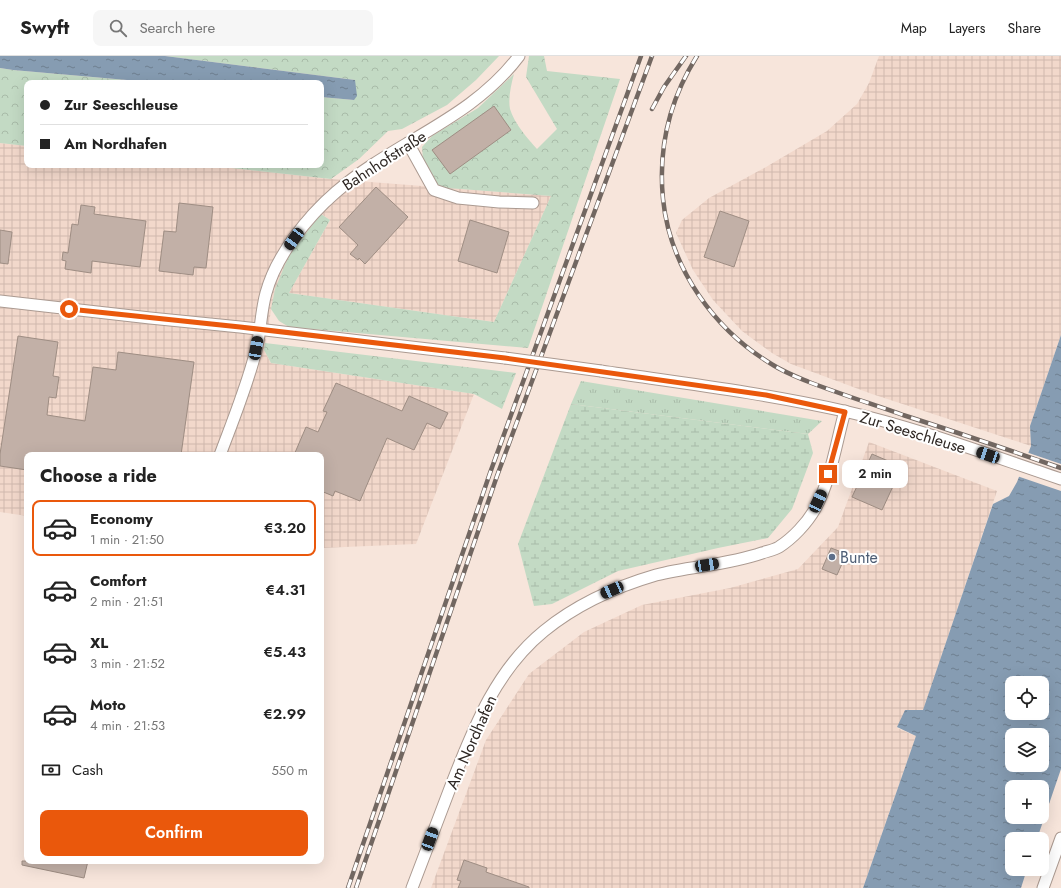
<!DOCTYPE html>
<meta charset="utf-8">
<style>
:root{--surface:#fff;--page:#f6f6f6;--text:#222;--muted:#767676;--line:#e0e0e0;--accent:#ea580c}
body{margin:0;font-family:Jost,sans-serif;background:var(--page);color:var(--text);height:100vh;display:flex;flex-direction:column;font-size:15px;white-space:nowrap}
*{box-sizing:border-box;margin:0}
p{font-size:13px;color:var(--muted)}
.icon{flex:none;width:22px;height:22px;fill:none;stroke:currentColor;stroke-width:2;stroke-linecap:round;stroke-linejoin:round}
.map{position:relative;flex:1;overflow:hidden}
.details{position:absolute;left:24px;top:396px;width:300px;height:412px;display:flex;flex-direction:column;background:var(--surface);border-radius:8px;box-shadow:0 4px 16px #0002}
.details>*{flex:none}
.hud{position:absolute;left:24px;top:24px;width:300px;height:88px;border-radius:8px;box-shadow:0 4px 16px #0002;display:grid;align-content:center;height:88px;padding:0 16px;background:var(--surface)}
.tools{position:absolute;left:1005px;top:620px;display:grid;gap:8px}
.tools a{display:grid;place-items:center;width:44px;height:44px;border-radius:8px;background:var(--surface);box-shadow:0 4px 16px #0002;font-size:20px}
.end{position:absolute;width:18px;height:18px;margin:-9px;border:5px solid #ea580c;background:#fff;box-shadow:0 0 0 2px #fff}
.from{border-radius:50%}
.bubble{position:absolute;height:28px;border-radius:8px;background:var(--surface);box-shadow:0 4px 16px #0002;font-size:13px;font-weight:600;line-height:28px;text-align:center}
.car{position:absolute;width:12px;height:24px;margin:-12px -6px;border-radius:5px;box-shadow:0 0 3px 1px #0007;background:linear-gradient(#222 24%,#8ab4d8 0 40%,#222 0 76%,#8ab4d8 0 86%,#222 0)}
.hud b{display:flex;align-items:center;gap:14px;height:38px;font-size:15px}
.hud b+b{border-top:1px solid var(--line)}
.hud i{width:10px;height:10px;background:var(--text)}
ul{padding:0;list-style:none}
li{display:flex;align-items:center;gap:12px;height:56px;margin:0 8px 6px;padding:0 8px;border:2px solid transparent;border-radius:8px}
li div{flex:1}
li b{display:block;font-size:15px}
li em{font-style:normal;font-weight:600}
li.selected{border-color:var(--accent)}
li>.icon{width:36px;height:36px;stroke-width:1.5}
h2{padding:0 16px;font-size:18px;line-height:48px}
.pay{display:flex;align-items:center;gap:10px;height:44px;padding:0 16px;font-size:15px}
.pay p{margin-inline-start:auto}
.action{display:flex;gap:8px;margin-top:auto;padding:8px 16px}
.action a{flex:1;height:46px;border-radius:8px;background:var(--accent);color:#fff;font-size:16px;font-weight:600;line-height:46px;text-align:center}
header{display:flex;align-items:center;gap:24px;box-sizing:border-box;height:56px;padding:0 20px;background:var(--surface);border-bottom:1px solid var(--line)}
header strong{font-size:19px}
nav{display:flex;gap:22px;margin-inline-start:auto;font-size:14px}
.search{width:280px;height:36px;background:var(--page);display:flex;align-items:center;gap:10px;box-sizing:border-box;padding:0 14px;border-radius:8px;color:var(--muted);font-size:15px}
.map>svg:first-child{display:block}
.industrial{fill:url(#industrial-grid)}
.grass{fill:url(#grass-tufts)}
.forest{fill:url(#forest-crowns)}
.wetland{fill:url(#wetland-marsh)}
.water{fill:url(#water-ripples);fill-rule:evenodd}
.pier{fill:#f7e5db}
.building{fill:#c2b0a7;stroke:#9e8d83}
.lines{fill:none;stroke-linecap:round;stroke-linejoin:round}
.minor-casing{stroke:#ab9a91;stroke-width:13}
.minor{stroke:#fff;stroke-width:11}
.rail-casing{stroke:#726761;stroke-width:4.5}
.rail{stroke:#fff;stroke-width:3;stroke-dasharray:9;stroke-linecap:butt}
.minor-bridge-casing{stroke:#ab9a91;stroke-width:13;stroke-linecap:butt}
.minor-bridge{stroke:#fff;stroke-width:11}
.route{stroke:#ea580c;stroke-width:5}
.service-dot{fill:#5c6f8a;stroke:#fff;stroke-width:1.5}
.labels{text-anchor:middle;stroke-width:4;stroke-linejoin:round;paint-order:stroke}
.street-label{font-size:16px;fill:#2e2723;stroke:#fff}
.service-label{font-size:16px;fill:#4e5e75;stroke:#fff;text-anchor:start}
</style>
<header>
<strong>Swyft</strong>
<div class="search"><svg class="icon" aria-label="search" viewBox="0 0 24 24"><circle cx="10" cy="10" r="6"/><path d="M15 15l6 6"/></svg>Search here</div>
<nav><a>Map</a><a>Layers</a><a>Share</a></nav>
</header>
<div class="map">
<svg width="1061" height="832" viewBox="0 0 1061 832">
<defs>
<pattern id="industrial-grid" width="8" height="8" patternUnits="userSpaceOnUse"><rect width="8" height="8" fill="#f2d8cb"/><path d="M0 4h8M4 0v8" fill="none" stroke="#d0b9ae"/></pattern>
<pattern id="grass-tufts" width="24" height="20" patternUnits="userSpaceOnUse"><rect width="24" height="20" fill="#c3dac4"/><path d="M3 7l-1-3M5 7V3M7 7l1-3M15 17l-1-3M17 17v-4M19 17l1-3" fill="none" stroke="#a8bba8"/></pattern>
<pattern id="forest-crowns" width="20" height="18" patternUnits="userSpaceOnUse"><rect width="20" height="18" fill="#c3dac4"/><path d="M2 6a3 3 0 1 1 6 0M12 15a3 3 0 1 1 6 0" fill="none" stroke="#a8bba8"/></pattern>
<pattern id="wetland-marsh" width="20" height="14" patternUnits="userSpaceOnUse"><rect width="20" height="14" fill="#c3dac4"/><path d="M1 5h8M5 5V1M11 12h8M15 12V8" fill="none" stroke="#a8bba8"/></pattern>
<pattern id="water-ripples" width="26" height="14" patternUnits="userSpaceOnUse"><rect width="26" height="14" fill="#869cb2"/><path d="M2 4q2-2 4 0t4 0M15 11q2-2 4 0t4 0" fill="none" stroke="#6e7f90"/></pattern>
</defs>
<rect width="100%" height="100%" fill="#f7e5db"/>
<g class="industrial">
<path d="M879,0H1061V279L1030,370L1031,390L872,338L791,308L772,297L742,275L713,244L693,214L676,177L682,164L709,142L766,111L827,75L857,48L869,27Z"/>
<path d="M0,87L27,90V109H205L331,123L551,140L494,266L289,237L330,164L321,158L275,233L264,294L271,307L474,338L416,488L321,492V399H27V460L0,456Z"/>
<path d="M869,386L997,435L923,655L897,672L916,680L863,832H431L486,684L529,618L584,576L642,549L730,532L798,513L838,471Z"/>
</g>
<path class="grass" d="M581,325L822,365L808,378L571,348Z"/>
<g class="forest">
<path d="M165,0H499L476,24L447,49L402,73L388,75L359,103L331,123L205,109H321V41L354,44L355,24Z"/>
<path d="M529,0H544L547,15L620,23L528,292L289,271L279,265L271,253L275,233L289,199L321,158L330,164L289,237L494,266L551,140L434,131L423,104L422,91L432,80L478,52L514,18C511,29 508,42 510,53C514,67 528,83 537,93L557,73L526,21Z"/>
<path d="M0,12L13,14L161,27H27V90L0,87Z"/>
<path d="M265,287L516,317L502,353L474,338L271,307L264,294Z"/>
</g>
<path class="wetland" d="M571,348L808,378L813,397L792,453L768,482L718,492L618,515L552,548L534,550L518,488Z"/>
<g class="water">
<path d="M0,0H165L355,24L357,40L354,44L321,41V27H161L13,14L0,12Z"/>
<path d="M1061,279V713L1037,783H1012V813H1027L1021,832H863L916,680L897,671L905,654H923L993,448L1009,440L1017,426L1031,390L1030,370ZM1012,627H1042V657H1012ZM1012,679H1042V709H1012ZM1012,731H1042V761H1012Z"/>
</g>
<path class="pier" d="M1026,396L1061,408V435L1017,420Z"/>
<g class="building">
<path d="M494,50L511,74L450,118L432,94Z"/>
<path d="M376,131L408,161L365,208L359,202L358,204L350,198L358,189L339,171Z"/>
<path d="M179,147L213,151L206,212L194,211L193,219L159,215L164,175L176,176Z"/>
<path d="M81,149L95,151L94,158L146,165L140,211L92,205L91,217L65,213L66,205L62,204L63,196L68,197L72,168L78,169Z"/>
<path d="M720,155L749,165L734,211L704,201Z"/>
<path d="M470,164L509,176L497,217L458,205Z"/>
<path d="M0,174L12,176L8,208L0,207Z"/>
<path d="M18,280L58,286L53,320L59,321L56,342L49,341L47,359L85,365L93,311L116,314L118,296L194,306L181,399H27V414L0,410V398Z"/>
<path d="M336,327L402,355L409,340L448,357L440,373L427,367L414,394L387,382L360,445L335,435L333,440L321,435V399H294L306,371L318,376L327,356L323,355Z"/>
<path d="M872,398L902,411L882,454L852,441Z"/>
<path d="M831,492L839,495L838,498L845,501L837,519L822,513Z"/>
<path d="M464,804L487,812L486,816L529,831V832H458L461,825L457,824Z"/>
<path d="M22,805H88L84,822L22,809Z"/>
</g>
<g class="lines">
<g class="minor-casing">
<g id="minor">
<path d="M408,87L434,134L458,142L499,146L533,147"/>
<path d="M0,245L150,262L240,271L505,302"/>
<path d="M601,315C682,327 764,337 844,355C918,372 989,399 1061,423"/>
<path d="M220,399C232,367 245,335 254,302C261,281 260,258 266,237C276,200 307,161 336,136C395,85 471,64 519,0"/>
<path d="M412,832C425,797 439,762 452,727C474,671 496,614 544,575C577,548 615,531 656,519C691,510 728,509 762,497C768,495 774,494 779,491C793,482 807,467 815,453C831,424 836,387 845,355"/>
<path d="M1043,832L1061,782"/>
</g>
</g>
<use href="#minor" class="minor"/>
<g class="rail-casing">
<g id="rail">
<path d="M697,0C670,43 658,92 663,143C670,212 714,274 773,309C784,316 797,321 809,326C840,338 872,348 903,359C956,376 1009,394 1061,412"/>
<path d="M652,53L664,31L686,0"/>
<path d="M348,832L490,417L641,0"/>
<path d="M356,832L497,420L652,0"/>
</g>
</g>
<use href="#rail" class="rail"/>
<g class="minor-bridge-casing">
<path id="minor-bridge" d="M505,302L601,315"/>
</g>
<use href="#minor-bridge" class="minor-bridge"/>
</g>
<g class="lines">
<path class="route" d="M69,253L240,271L505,302L766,339L845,356L828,418"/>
</g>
<circle class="service-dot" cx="832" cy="501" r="4"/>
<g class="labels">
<g class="street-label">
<text transform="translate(384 104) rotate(-33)" y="6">Bahnhofstraße</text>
<text transform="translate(913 376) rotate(17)" y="6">Zur Seeschleuse</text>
<text transform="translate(471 686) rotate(-66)" y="6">Am Nordhafen</text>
</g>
<g class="service-label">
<text x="840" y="507">Bunte</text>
</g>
</g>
</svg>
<div class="tools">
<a><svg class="icon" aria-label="locate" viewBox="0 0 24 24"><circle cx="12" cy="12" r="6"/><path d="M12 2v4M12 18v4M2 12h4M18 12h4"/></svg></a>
<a><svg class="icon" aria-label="layers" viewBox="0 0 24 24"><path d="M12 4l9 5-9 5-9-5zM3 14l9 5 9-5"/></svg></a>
<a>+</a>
<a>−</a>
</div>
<i class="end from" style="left:69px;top:253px"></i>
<i class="end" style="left:828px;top:418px"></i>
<div class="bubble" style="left:842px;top:404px;width:66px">2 min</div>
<i class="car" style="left:294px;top:183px;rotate:216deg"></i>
<i class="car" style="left:256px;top:292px;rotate:10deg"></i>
<i class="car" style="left:988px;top:399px;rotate:289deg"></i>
<i class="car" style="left:818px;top:445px;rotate:25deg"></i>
<i class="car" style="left:707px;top:509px;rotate:81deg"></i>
<i class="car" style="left:612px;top:534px;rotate:246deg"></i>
<i class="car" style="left:430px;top:783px;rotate:20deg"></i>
<div class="hud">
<b><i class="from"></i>Zur Seeschleuse</b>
<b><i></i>Am Nordhafen</b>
</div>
<section class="details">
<h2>Choose a ride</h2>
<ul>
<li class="selected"><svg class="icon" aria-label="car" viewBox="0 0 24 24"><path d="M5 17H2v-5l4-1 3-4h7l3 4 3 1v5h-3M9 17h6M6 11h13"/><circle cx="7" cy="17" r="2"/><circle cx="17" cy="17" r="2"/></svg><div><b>Economy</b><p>1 min · 21:50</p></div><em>€3.20</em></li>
<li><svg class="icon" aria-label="car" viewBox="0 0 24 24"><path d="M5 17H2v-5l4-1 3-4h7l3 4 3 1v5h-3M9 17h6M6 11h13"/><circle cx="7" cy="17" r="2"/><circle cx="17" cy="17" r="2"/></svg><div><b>Comfort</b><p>2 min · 21:51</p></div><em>€4.31</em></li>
<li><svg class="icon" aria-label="car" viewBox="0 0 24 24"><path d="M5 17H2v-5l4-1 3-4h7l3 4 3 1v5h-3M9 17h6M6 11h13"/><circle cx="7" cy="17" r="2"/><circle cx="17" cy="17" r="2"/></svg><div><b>XL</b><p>3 min · 21:52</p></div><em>€5.43</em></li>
<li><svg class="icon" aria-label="car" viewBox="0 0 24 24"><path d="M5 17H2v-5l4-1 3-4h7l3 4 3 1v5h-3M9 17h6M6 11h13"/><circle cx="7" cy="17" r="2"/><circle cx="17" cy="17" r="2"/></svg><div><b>Moto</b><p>4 min · 21:53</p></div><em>€2.99</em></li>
</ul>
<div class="pay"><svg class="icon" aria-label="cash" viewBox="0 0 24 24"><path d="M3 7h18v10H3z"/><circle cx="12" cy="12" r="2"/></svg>Cash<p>550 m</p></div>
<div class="action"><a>Confirm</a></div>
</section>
</div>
